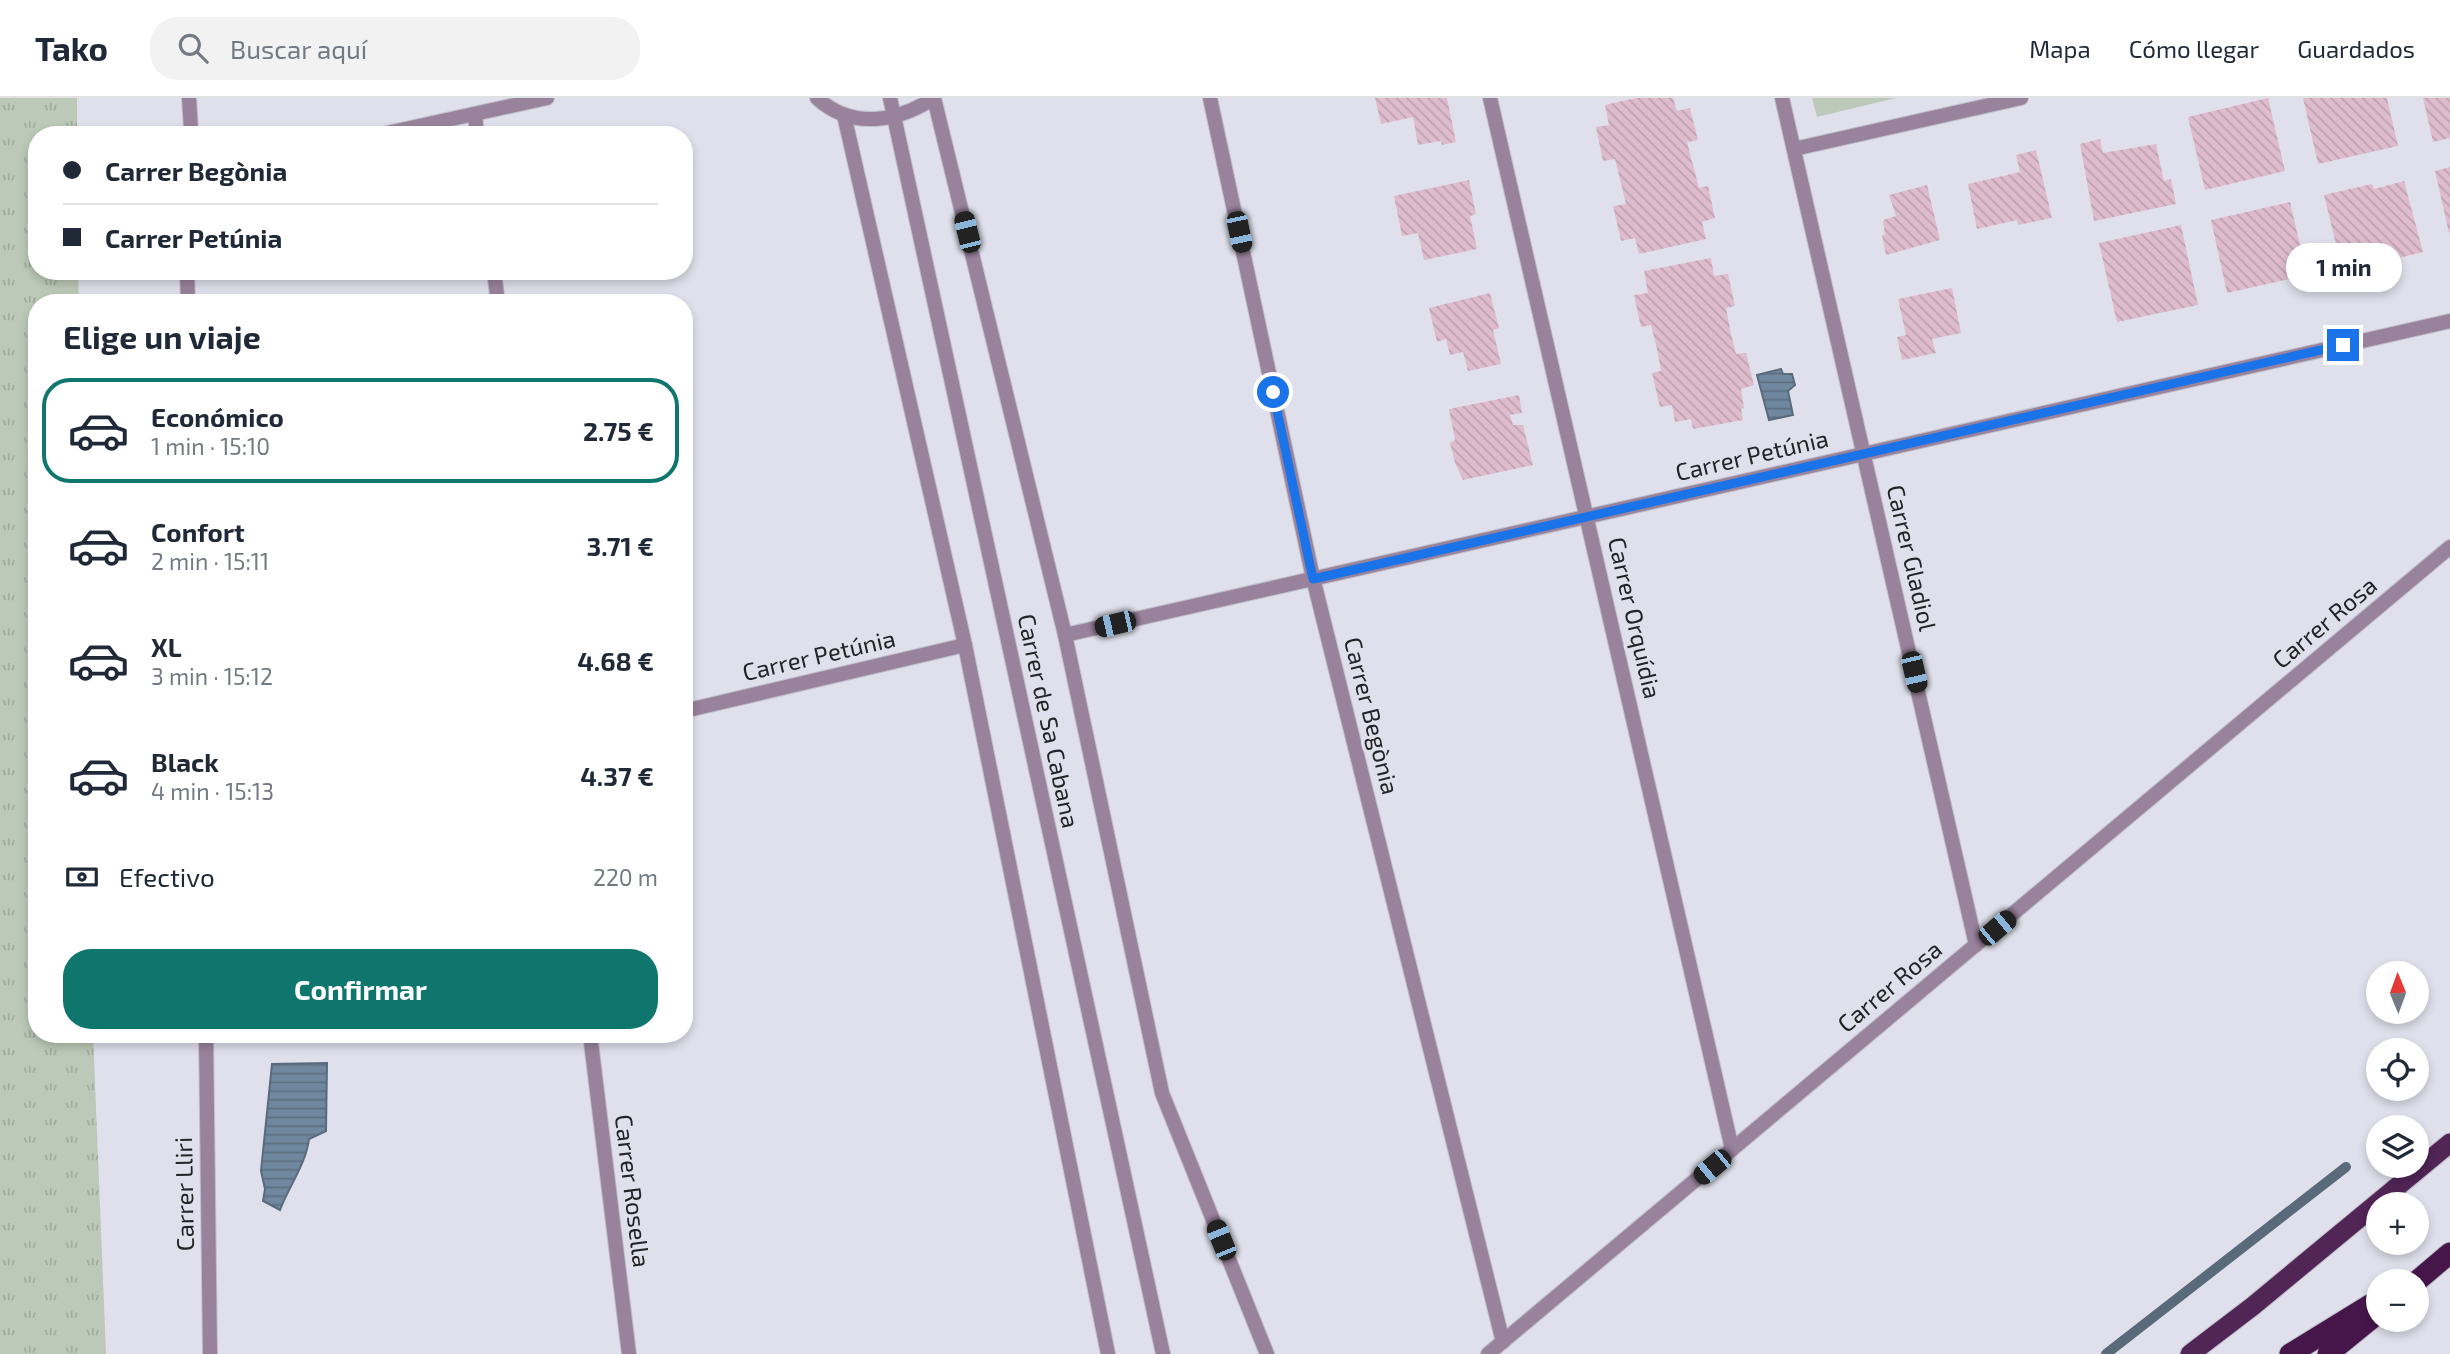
<!DOCTYPE html>
<html lang="es">
<meta charset="utf-8">
<style>
:root{--surface:#fff;--page:#f2f2f3;--text:#1f2937;--muted:#747a83;--line:#e0e1e3;--accent:#0f766e}
body{margin:0;font-family:"Exo 2",sans-serif;background:var(--page);color:var(--text);height:100vh;display:flex;flex-direction:column;font-size:26px;white-space:nowrap}
*{box-sizing:border-box;margin:0}
p{font-size:23px;color:var(--muted)}
.icon{flex:none;width:38px;height:38px;fill:none;stroke:currentColor;stroke-width:2;stroke-linecap:round;stroke-linejoin:round}
.map{position:relative;flex:1;overflow:hidden}
.sheet{position:absolute;left:28px;top:196px;width:665px;height:749px;display:flex;flex-direction:column;background:var(--surface);border-radius:28px;box-shadow:0 4px 10px #0003}
.sheet>*{flex:none}
.guide{position:absolute;left:28px;top:28px;width:665px;height:154px;border-radius:28px;box-shadow:0 4px 10px #0003;display:grid;align-content:center;height:154px;padding:0 35px;background:var(--surface)}
.needle{width:46px;rotate:359deg}
.fabs{position:absolute;left:2366px;top:863px;display:grid;gap:14px}
.fabs a{display:grid;place-items:center;width:63px;height:63px;border-radius:50%;background:var(--surface);box-shadow:0 4px 10px #0003;font-size:35px}
.end{position:absolute;width:32px;height:32px;margin:-16px;border:9px solid #1a73e8;background:#fff;box-shadow:0 0 0 4px #fff}
.from{border-radius:50%}
.bubble{position:absolute;height:49px;border-radius:24px;background:var(--surface);box-shadow:0 4px 10px #0003;font-size:23px;font-weight:700;line-height:49px;text-align:center}
.car{position:absolute;width:21px;height:42px;margin:-21px -10px;border-radius:9px;box-shadow:0 0 5px 2px #0007;background:linear-gradient(#222 24%,#8ab4d8 0 40%,#222 0 76%,#8ab4d8 0 86%,#222 0)}
.guide b{display:flex;align-items:center;gap:24px;height:66px;font-size:26px}
.guide b+b{border-top:2px solid var(--line)}
.guide i{width:18px;height:18px;background:var(--text)}
ul{padding:0;list-style:none}
li{display:flex;align-items:center;gap:21px;height:105px;margin:0 14px 10px;padding:0 21px;border:4px solid transparent;border-radius:28px}
li div{flex:1}
li b{display:block;font-size:26px}
li em{font-style:normal;font-weight:700}
li.selected{border-color:var(--accent)}
li>.icon{width:63px;height:63px;stroke-width:1.5}
h2{padding:0 35px;font-size:32px;line-height:84px}
.pay{display:flex;align-items:center;gap:18px;height:77px;padding:0 35px;font-size:26px}
.pay p{margin-inline-start:auto}
.primary-button{display:flex;gap:14px;margin-top:auto;padding:14px 35px}
.primary-button a{flex:1;height:80px;border-radius:28px;background:var(--accent);color:#fff;font-size:28px;font-weight:700;line-height:80px;text-align:center}
header{display:flex;align-items:center;gap:42px;box-sizing:border-box;height:98px;padding:0 35px;background:var(--surface);border-bottom:2px solid var(--line)}
header strong{font-size:33px}
nav{display:flex;gap:38px;margin-inline-start:auto;font-size:24px}
.search{width:490px;height:63px;background:var(--page);display:flex;align-items:center;gap:18px;box-sizing:border-box;padding:0 24px;border-radius:28px;color:var(--muted);font-size:26px}
.map>svg:first-child{display:block}
.grass{fill:#bcc9b8}
.park{fill:url(#park-tufts)}
.water{fill:url(#water-rules);stroke:#596a7b;stroke-width:2}
.lines{fill:none;stroke-linecap:round;stroke-linejoin:round}
.stream{stroke:#596a7b;stroke-width:10}
.building{fill:url(#building-back-hatch)}
.minor-casing{stroke:#bebec9;stroke-width:16}
.trunk-casing{stroke:#bebec9;stroke-width:21}
.motorway-casing{stroke:#bebec9;stroke-width:23}
.minor{stroke:#99829c;stroke-width:14}
.trunk{stroke:#512556;stroke-width:19}
.motorway{stroke:#46164b;stroke-width:21}
.route{stroke:#1a73e8;stroke-width:9}
.labels{text-anchor:middle;stroke-width:7;stroke-linejoin:round;paint-order:stroke}
.street-label{font-size:24px;fill:#232327;stroke:#e0e0ec}
</style>
<header>
<strong>Tako</strong>
<div class="search"><svg class="icon" aria-label="search" viewBox="0 0 24 24"><circle cx="10" cy="10" r="6"/><path d="M15 15l6 6"/></svg>Buscar aquí</div>
<nav><a>Mapa</a><a>Cómo llegar</a><a>Guardados</a></nav>
</header>
<div class="map">
<svg width="2450" height="1256" viewBox="0 0 2450 1256">
<defs>
<pattern id="park-tufts" width="24" height="20" patternUnits="userSpaceOnUse" patternTransform="scale(1.75)"><rect width="24" height="20" fill="#bcc9b8"/><path d="M3 7l-1-3M5 7V3M7 7l1-3M15 17l-1-3M17 17v-4M19 17l1-3" fill="none" stroke="#a1ac9e"/></pattern>
<pattern id="water-rules" width="6" height="5" patternUnits="userSpaceOnUse" patternTransform="scale(1.75)"><rect width="6" height="5" fill="#70889f"/><path d="M0 2.5h6" fill="none" stroke="#5c6f82"/></pattern>
<pattern id="building-back-hatch" width="6" height="6" patternUnits="userSpaceOnUse" patternTransform="scale(1.75)"><rect width="6" height="6" fill="#debccd"/><path d="M-1 5l2 2M0 0l6 6M5-1l2 2" fill="none" stroke="#bea1b0"/></pattern>
</defs>
<rect width="100%" height="100%" fill="#e0e0ec"/>
<path class="grass" d="M1812,0H1896L1817,19Z"/>
<path class="park" d="M0,0H77V37H37V173H78L79,205H37V936H93L106,1256H0Z"/>
<g class="water">
<path d="M1781,271L1783,276H1792L1795,287L1788,293L1793,317L1769,322L1757,277Z"/>
<path d="M327,965L326,1033L309,1041C306,1066 289,1088 280,1112L263,1103L265,1091L261,1073L272,966Z"/>
</g>
<g class="lines">
<path class="stream" d="M2106,1256L2346,1069"/>
</g>
<g class="building">
<path d="M1375,0H1447L1456,44L1442,47L1441,43L1418,47L1413,19L1381,26Z"/>
<path d="M1636,0H1673L1677,13L1690,10L1698,42L1687,44L1699,90L1708,88L1715,120L1702,124L1706,141L1639,156L1635,140L1621,143L1613,108L1626,106L1615,61L1603,63L1596,29L1609,27L1605,7Z"/>
<path d="M2268,0L2285,73L2205,92L2188,19Z"/>
<path d="M2303,0H2387L2398,48L2318,66Z"/>
<path d="M2423,0H2450V40L2433,44Z"/>
<path d="M2100,41L2103,55L2156,46L2164,83L2171,81L2176,106L2094,123L2080,46Z"/>
<path d="M2036,52L2052,120L2018,127L2017,122L1977,131L1968,86L2020,74L2016,57Z"/>
<path d="M2450,69V134L2449,135L2435,73Z"/>
<path d="M1469,82L1476,116L1470,118L1477,151L1424,162L1418,135L1402,138L1394,98Z"/>
<path d="M2404,83L2423,154L2362,169L2360,163L2341,167L2324,97L2372,86L2374,91Z"/>
<path d="M1927,87L1940,142L1886,157L1882,137H1885L1883,122L1896,118L1889,97Z"/>
<path d="M2290,104L2307,177L2227,195L2211,122Z"/>
<path d="M2181,127L2198,207L2117,224L2099,145Z"/>
<path d="M1711,160L1714,178L1728,176L1735,208L1726,210L1731,236L1736,256L1746,255L1754,287L1741,291L1744,310L1741,311L1743,322L1693,331L1691,321L1675,324L1672,307L1660,309L1652,275L1661,273L1657,251L1651,227L1641,229L1634,197L1648,195L1644,173Z"/>
<path d="M1952,190L1961,235L1932,241L1936,255L1902,262L1897,239L1906,237L1898,201Z"/>
<path d="M1490,195L1499,230L1493,232L1501,266L1468,273L1463,254L1450,257L1446,241L1437,244L1429,210Z"/>
<path d="M1519,297L1522,315L1510,317L1513,327H1523L1533,367L1463,382L1455,365L1450,345L1455,342L1449,311Z"/>
</g>
<g class="lines">
<g class="minor-casing">
<g id="minor">
<path d="M189,0L191,31L194,37"/>
<path d="M817,0C852,32 897,24 934,0"/>
<path d="M890,0L1163,1256"/>
<path d="M934,0L1065,537L1162,995L1267,1256"/>
<path d="M1210,0L1313,480L1503,1244"/>
<path d="M1490,0L1732,1051"/>
<path d="M1782,0L1976,847"/>
<path d="M475,16L477,37"/>
<path d="M844,17L965,547L1108,1256"/>
<path d="M378,37L547,0"/>
<path d="M1794,51L2021,0"/>
<path d="M187,173L188,205"/>
<path d="M494,173L498,205"/>
<path d="M1065,537L2450,223"/>
<path d="M684,613L965,547"/>
<path d="M206,936L210,1256"/>
<path d="M590,936L629,1256"/>
<path d="M1488,1256L2450,449"/>
</g>
</g>
<g class="trunk-casing">
<path id="trunk" d="M2190,1256L2253,1208L2450,1045"/>
</g>
<g class="motorway-casing">
<g id="motorway">
<path d="M2417,1183L2450,1155"/>
<path d="M2290,1256L2378,1202"/>
<path d="M2328,1256L2377,1216"/>
</g>
</g>
<use href="#minor" class="minor"/>
<use href="#trunk" class="trunk"/>
<use href="#motorway" class="motorway"/>
</g>
<g class="lines">
<path class="route" d="M1273,294L1313,481L2343,247"/>
</g>
<g class="labels">
<g class="street-label">
<text transform="translate(1752 358) rotate(-13)" y="8">Carrer Petúnia</text>
<text transform="translate(1911 460) rotate(77)" y="8">Carrer Gladiol</text>
<text transform="translate(1634 520) rotate(77)" y="8">Carrer Orquídia</text>
<text transform="translate(2325 525) rotate(-40)" y="8">Carrer Rosa</text>
<text transform="translate(819 558) rotate(-13)" y="8">Carrer Petúnia</text>
<text transform="translate(1371 618) rotate(76)" y="8">Carrer Begònia</text>
<text transform="translate(1048 623) rotate(78)" y="8">Carrer de Sa Cabana</text>
<text transform="translate(1890 889) rotate(-40)" y="8">Carrer Rosa</text>
<text transform="translate(632 1093) rotate(83)" y="8">Carrer Rosella</text>
<text transform="translate(185 1096) rotate(-91)" y="8">Carrer Lliri</text>
</g>
</g>
</svg>
<div class="fabs">
<a><svg class="needle" viewBox="-14 -14 28 28"><path d="M0-13l5 13h-10z" fill="#e53935"/><path d="M0 13l5-13h-10z" fill="#747a83"/></svg></a>
<a><svg class="icon" aria-label="locate" viewBox="0 0 24 24"><circle cx="12" cy="12" r="6"/><path d="M12 2v4M12 18v4M2 12h4M18 12h4"/></svg></a>
<a><svg class="icon" aria-label="layers" viewBox="0 0 24 24"><path d="M12 4l9 5-9 5-9-5zM3 14l9 5 9-5"/></svg></a>
<a>+</a>
<a>−</a>
</div>
<i class="end from" style="left:1273px;top:294px"></i>
<i class="end" style="left:2343px;top:247px"></i>
<div class="bubble" style="left:2286px;top:145px;width:116px">1 min</div>
<i class="car" style="left:967px;top:134px;rotate:346deg"></i>
<i class="car" style="left:1239px;top:134px;rotate:168deg"></i>
<i class="car" style="left:1115px;top:526px;rotate:257deg"></i>
<i class="car" style="left:1914px;top:574px;rotate:167deg"></i>
<i class="car" style="left:1997px;top:830px;rotate:50deg"></i>
<i class="car" style="left:1712px;top:1069px;rotate:230deg"></i>
<i class="car" style="left:1221px;top:1142px;rotate:338deg"></i>
<div class="guide">
<b><i class="from"></i>Carrer Begònia</b>
<b><i></i>Carrer Petúnia</b>
</div>
<section class="sheet">
<h2>Elige un viaje</h2>
<ul>
<li class="selected"><svg class="icon" aria-label="car" viewBox="0 0 24 24"><path d="M5 17H2v-5l4-1 3-4h7l3 4 3 1v5h-3M9 17h6M6 11h13"/><circle cx="7" cy="17" r="2"/><circle cx="17" cy="17" r="2"/></svg><div><b>Económico</b><p>1 min · 15:10</p></div><em>2.75 €</em></li>
<li><svg class="icon" aria-label="car" viewBox="0 0 24 24"><path d="M5 17H2v-5l4-1 3-4h7l3 4 3 1v5h-3M9 17h6M6 11h13"/><circle cx="7" cy="17" r="2"/><circle cx="17" cy="17" r="2"/></svg><div><b>Confort</b><p>2 min · 15:11</p></div><em>3.71 €</em></li>
<li><svg class="icon" aria-label="car" viewBox="0 0 24 24"><path d="M5 17H2v-5l4-1 3-4h7l3 4 3 1v5h-3M9 17h6M6 11h13"/><circle cx="7" cy="17" r="2"/><circle cx="17" cy="17" r="2"/></svg><div><b>XL</b><p>3 min · 15:12</p></div><em>4.68 €</em></li>
<li><svg class="icon" aria-label="car" viewBox="0 0 24 24"><path d="M5 17H2v-5l4-1 3-4h7l3 4 3 1v5h-3M9 17h6M6 11h13"/><circle cx="7" cy="17" r="2"/><circle cx="17" cy="17" r="2"/></svg><div><b>Black</b><p>4 min · 15:13</p></div><em>4.37 €</em></li>
</ul>
<div class="pay"><svg class="icon" aria-label="cash" viewBox="0 0 24 24"><path d="M3 7h18v10H3z"/><circle cx="12" cy="12" r="2"/></svg>Efectivo<p>220 m</p></div>
<div class="primary-button"><a>Confirmar</a></div>
</section>
</div>
